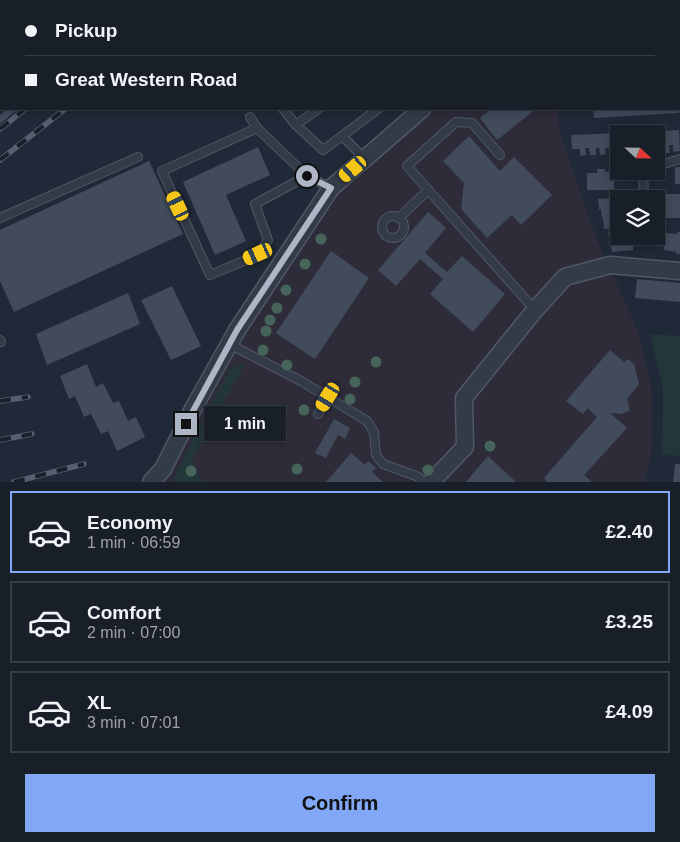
<!DOCTYPE html>
<meta charset="utf-8">
<style>
:root{--surface:#181f29;--page:#212731;--text:#f1f3f6;--muted:#9fa2a8;--line:#363d46;--accent:#82a7f6}
body{margin:0;font-family:Arial,sans-serif;background:var(--page);color:var(--text);height:100vh;display:flex;flex-direction:column;font-size:19px;white-space:nowrap}
*{box-sizing:border-box;margin:0}
p{font-size:16px;color:var(--muted)}
.icon{flex:none;width:28px;height:28px;fill:none;stroke:currentColor;stroke-width:2;stroke-linecap:round;stroke-linejoin:round}
.map{position:relative;height:482px;overflow:hidden}
.sheet{display:flex;flex-direction:column;background:var(--surface);flex:1}
.sheet>*{flex:none}
.top-card{position:absolute;left:0px;top:0px;width:680px;height:110px;box-shadow:0 2px 12px #0003,0 0 0 1px var(--line);display:grid;align-content:center;height:110px;padding:0 25px;background:var(--surface)}
.needle{width:32px;rotate:112deg}
.tools{position:absolute;left:610px;top:125px;display:grid;gap:10px}
.tools a{display:grid;place-items:center;width:55px;height:55px;border-radius:0px;background:var(--surface);box-shadow:0 2px 12px #0003,0 0 0 1px var(--line);font-size:25px}
.end{position:absolute;width:22px;height:22px;margin:-11px;border:6px solid #aeb5c4;background:#111;box-shadow:0 0 0 2px #111}
.from{border-radius:50%}
.bubble{position:absolute;height:35px;border-radius:0px;background:var(--surface);box-shadow:0 2px 12px #0003,0 0 0 1px var(--line);font-size:16px;font-weight:700;line-height:35px;text-align:center}
.car{position:absolute;width:15px;height:30px;margin:-15px -8px;border-radius:6px;box-shadow:0 0 4px 1px #0007;background:linear-gradient(#f5c518 24%,#345 0 40%,#f5c518 0 76%,#345 0 86%,#f5c518 0)}
.top-card b{display:flex;align-items:center;gap:18px;height:48px;font-size:19px}
.top-card b+b{border-top:1px solid var(--line)}
.top-card i{width:12px;height:12px;background:var(--text)}
ul{padding:9px 0 0;list-style:none}
li{display:flex;align-items:center;gap:15px;height:82px;margin:0 10px 8px;padding:0 15px;border:2px solid var(--line);border-radius:0px}
li div{flex:1}
li b{display:block;font-size:19px}
li em{font-style:normal;font-weight:700}
li.on{border-color:var(--accent)}
li>.icon{width:45px;height:45px;stroke-width:1.5}
.cta{display:flex;gap:10px;margin-top:auto;padding:10px 25px}
.cta a{flex:1;height:58px;border-radius:0px;background:var(--accent);color:#111;font-size:20px;font-weight:700;line-height:58px;text-align:center}
.map>svg:first-child{display:block}
.medical{fill:#2e2c39}
.green{fill:#233639}
.building{fill:#414b5c}
.lines{fill:none;stroke-linecap:round;stroke-linejoin:round}
.lane-casing{stroke:#515865;stroke-width:10}
.street-casing{stroke:#515865;stroke-width:19}
.primary-casing{stroke:#3d4451;stroke-width:28}
.lane{stroke:#343b48;stroke-width:8}
.street{stroke:#343b48;stroke-width:16}
.primary{stroke:#525a68;stroke-width:25}
.rail-casing{stroke:#565e6f;stroke-width:5.5}
.rail{stroke:#19202c;stroke-width:4;stroke-dasharray:11;stroke-linecap:butt}
.tree{fill:#466459}
.route{stroke:#aeb5c4;stroke-width:6}
</style>
<div class="map">
<svg width="680" height="482" viewBox="0 0 680 482">
<rect width="100%" height="100%" fill="#202937"/>
<path class="medical" d="M422,109H558L559,129L595,235L639,333L652,391L653,443L645,482H151L331,188Z"/>
<g class="green">
<path d="M650,334L680,336V456L662,455L663,390Z"/>
<path d="M245,364L192,458L198,476L208,482H174L176,472L201,423L231,368Z"/>
</g>
<g class="building">
<path d="M8,109H18L0,124V115Z"/>
<path d="M491,109H536L497,140L480,118Z"/>
<path d="M593,109H679V113L594,118Z"/>
<path d="M679,130L680,151L673,152V145H669L670,153H664L663,145L659,146V153H656V134H643V132Z"/>
<path d="M619,133L617,154L610,155V148H605L606,154L600,155L599,148H596V155H590L589,148H585L586,155L580,156V149H572L571,135Z"/>
<path d="M469,136L500,171L514,157L552,195L521,225L512,215L487,238L461,209L464,183L443,161Z"/>
<path d="M258,147L270,175L226,195L246,241L215,255L183,182Z"/>
<path d="M149,161L183,234L14,312L0,281V230Z"/>
<rect x="675" y="167" width="5" height="17"/>
<path d="M597,169H605V172H614V190H587V173H597Z"/>
<path d="M661,194H680V218H662Z"/>
<path d="M619,198V228L604,229L603,218H602L601,209L599,210L598,199Z"/>
<path d="M428,212L446,228L425,253L447,272L462,256L505,294L473,332L430,294L443,279L420,259L396,286L378,270Z"/>
<path d="M619,230V236H630V240H633V250L612,252L608,231Z"/>
<path d="M678,232H680V254H676V252L664,250L665,233L676,234Z"/>
<path d="M331,251L369,278L315,359L276,333Z"/>
<path d="M637,279L680,283V302L635,298Z"/>
<path d="M172,286L201,346L171,360L141,300Z"/>
<path d="M128,293L140,324L47,365L36,334Z"/>
<path d="M610,350L624,362L628,359L634,364L639,384L627,399L630,411L620,414L610,413L627,428L584,475L592,482H547L544,478L597,417L588,408L583,414L566,401Z"/>
<path d="M87,364L96,387L103,383L113,403L119,401L128,421L136,417L145,437L117,451L108,431L101,434L91,414L84,417L75,396L69,399L60,376Z"/>
<path d="M334,419L350,428L345,439L338,435L326,458L315,453Z"/>
<path d="M351,453L365,465L368,461L376,468L372,472L383,482H326Z"/>
<path d="M488,456L516,482H466Z"/>
<path d="M675,464H680V482H673Z"/>
</g>
<g class="lines">
<g class="lane-casing">
<g id="lane">
<path d="M374,0L375,1"/>
<path d="M542,0V1"/>
<path d="M114,1L116,0"/>
<path d="M297,1L299,0"/>
<path d="M351,1L353,0"/>
<path d="M283,109L296,125L323,150L342,136L365,159"/>
<path d="M250,117L257,128L307,176L331,188"/>
<path d="M296,125L318,109"/>
<path d="M257,128L162,171L210,275L258,255L268,240L255,204L307,176"/>
<path d="M342,136L378,109"/>
<path d="M500,155L472,123L456,122L407,166L535,310"/>
<path d="M656,170L664,164L680,159"/>
<path d="M643,171L644,199"/>
<circle cx="393" cy="227" r="11"/>
<path d="M0,218L138,157"/>
<path d="M399,218L428,190"/>
<path d="M0,340L1,342"/>
<path d="M229,344L301,381L367,421L374,432L376,455L383,464L416,476L425,482"/>
<path d="M318,414L328,397"/>
</g>
</g>
<g class="street-casing">
<g id="street">
<path d="M575,1L582,0"/>
<path d="M679,23L680,22"/>
<path d="M151,482L163,469L193,409L237,330L331,188L422,109"/>
<path d="M431,482L465,447L464,398L535,310L565,277L610,265L680,271"/>
</g>
</g>
<g class="primary-casing">
<g id="primary">
<path d="M35,1L36,0"/>
<path d="M62,1V0"/>
<path d="M0,46L1,45"/>
<path d="M0,73L1,72"/>
</g>
</g>
<use href="#lane" class="lane"/>
<use href="#street" class="street"/>
<use href="#primary" class="primary"/>
<g class="rail-casing">
<g id="rail">
<path d="M172,1L174,0"/>
<path d="M204,1L206,0"/>
<path d="M219,1L221,0"/>
<path d="M0,129L25,109"/>
<path d="M0,160L65,109"/>
<path d="M0,401L28,397"/>
<path d="M0,440L32,434"/>
<path d="M14,482L84,464"/>
</g>
</g>
<use href="#rail" class="rail"/>
</g>
<g class="tree">
<circle cx="321" cy="239" r="5.5"/>
<circle cx="305" cy="264" r="5.5"/>
<circle cx="286" cy="290" r="5.5"/>
<circle cx="277" cy="308" r="5.5"/>
<circle cx="270" cy="320" r="5.5"/>
<circle cx="266" cy="331" r="5.5"/>
<circle cx="263" cy="350" r="5.5"/>
<circle cx="376" cy="362" r="5.5"/>
<circle cx="287" cy="365" r="5.5"/>
<circle cx="355" cy="382" r="5.5"/>
<circle cx="350" cy="399" r="5.5"/>
<circle cx="304" cy="410" r="5.5"/>
<circle cx="490" cy="446" r="5.5"/>
<circle cx="297" cy="469" r="5.5"/>
<circle cx="428" cy="470" r="5.5"/>
<circle cx="191" cy="471" r="5.5"/>
</g>
<g class="lines">
<path class="route" d="M186,424L237,330L331,188L307,176"/>
</g>
</svg>
<div class="tools">
<a><svg class="needle" viewBox="-14 -14 28 28"><path d="M0-13l5 13h-10z" fill="#e53935"/><path d="M0 13l5-13h-10z" fill="#9fa2a8"/></svg></a>
<a><svg class="icon" aria-label="layers" viewBox="0 0 24 24"><path d="M12 4l9 5-9 5-9-5zM3 14l9 5 9-5"/></svg></a>
</div>
<i class="end from" style="left:307px;top:176px"></i>
<i class="end" style="left:186px;top:424px"></i>
<div class="bubble" style="left:204px;top:406px;width:82px">1 min</div>
<i class="car" style="left:353px;top:169px;rotate:229deg"></i>
<i class="car" style="left:178px;top:206px;rotate:335deg"></i>
<i class="car" style="left:258px;top:254px;rotate:246deg"></i>
<i class="car" style="left:328px;top:397px;rotate:211deg"></i>
<div class="top-card">
<b><i class="from"></i>Pickup</b>
<b><i></i>Great Western Road</b>
</div>
</div>
<section class="sheet">
<ul>
<li class="on"><svg class="icon" aria-label="car" viewBox="0 0 24 24"><path d="M5 17H2v-5l4-1 3-4h7l3 4 3 1v5h-3M9 17h6M6 11h13"/><circle cx="7" cy="17" r="2"/><circle cx="17" cy="17" r="2"/></svg><div><b>Economy</b><p>1 min · 06:59</p></div><em>£2.40</em></li>
<li><svg class="icon" aria-label="car" viewBox="0 0 24 24"><path d="M5 17H2v-5l4-1 3-4h7l3 4 3 1v5h-3M9 17h6M6 11h13"/><circle cx="7" cy="17" r="2"/><circle cx="17" cy="17" r="2"/></svg><div><b>Comfort</b><p>2 min · 07:00</p></div><em>£3.25</em></li>
<li><svg class="icon" aria-label="car" viewBox="0 0 24 24"><path d="M5 17H2v-5l4-1 3-4h7l3 4 3 1v5h-3M9 17h6M6 11h13"/><circle cx="7" cy="17" r="2"/><circle cx="17" cy="17" r="2"/></svg><div><b>XL</b><p>3 min · 07:01</p></div><em>£4.09</em></li>
</ul>
<div class="cta"><a>Confirm</a></div>
</section>
